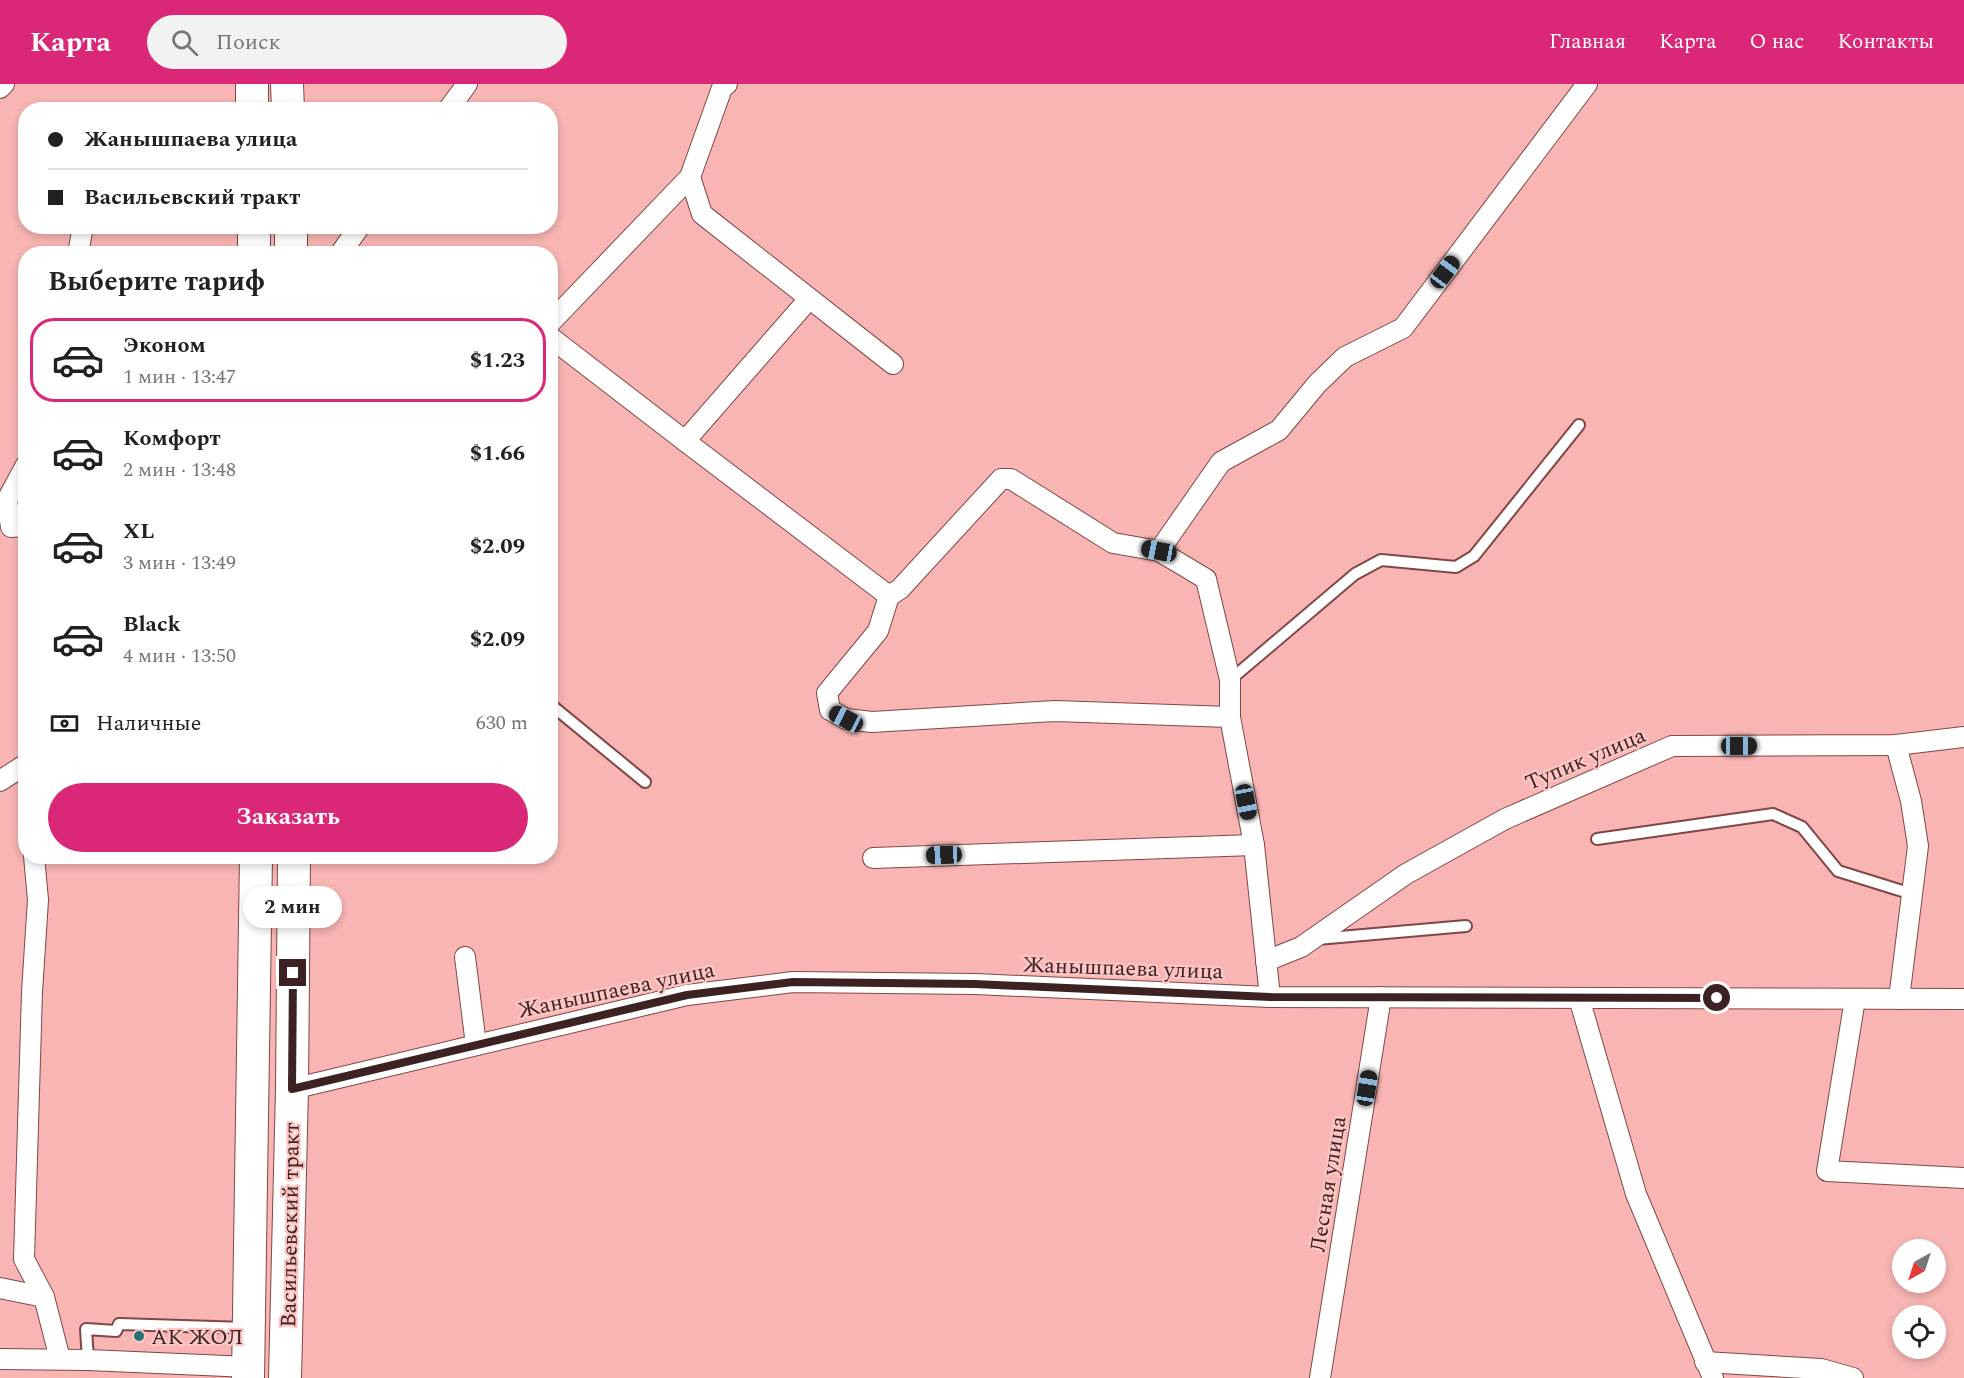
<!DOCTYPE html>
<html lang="ru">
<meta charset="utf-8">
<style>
:root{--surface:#fff;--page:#f2f2f2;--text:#202124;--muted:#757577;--line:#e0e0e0;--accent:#db2777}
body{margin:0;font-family:Spectral,serif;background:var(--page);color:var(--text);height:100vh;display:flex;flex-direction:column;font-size:22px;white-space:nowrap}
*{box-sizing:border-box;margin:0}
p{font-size:20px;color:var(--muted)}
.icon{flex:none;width:33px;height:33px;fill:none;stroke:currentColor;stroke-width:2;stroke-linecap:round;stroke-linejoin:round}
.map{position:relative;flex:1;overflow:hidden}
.drawer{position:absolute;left:18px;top:162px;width:540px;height:618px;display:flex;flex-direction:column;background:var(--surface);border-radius:24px;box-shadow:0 3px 9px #0003}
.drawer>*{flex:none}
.hud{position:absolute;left:18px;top:18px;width:540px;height:132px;border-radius:24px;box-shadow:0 3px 9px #0003;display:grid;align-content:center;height:132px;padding:0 30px;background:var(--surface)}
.needle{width:39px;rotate:219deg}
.tools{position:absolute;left:1892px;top:1155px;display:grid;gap:12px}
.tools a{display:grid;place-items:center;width:54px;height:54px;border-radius:50%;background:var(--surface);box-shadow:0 3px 9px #0003;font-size:30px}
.end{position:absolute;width:27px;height:27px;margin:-14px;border:8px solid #3c2222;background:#fff;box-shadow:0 0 0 3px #fff}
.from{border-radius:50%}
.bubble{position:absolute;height:42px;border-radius:21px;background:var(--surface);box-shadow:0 3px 9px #0003;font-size:20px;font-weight:700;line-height:42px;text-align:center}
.car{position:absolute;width:18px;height:36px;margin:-18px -9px;border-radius:8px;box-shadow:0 0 4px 2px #0007;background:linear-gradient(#222 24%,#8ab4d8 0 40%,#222 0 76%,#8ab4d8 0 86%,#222 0)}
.hud b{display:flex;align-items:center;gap:21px;height:57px;font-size:22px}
.hud b+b{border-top:2px solid var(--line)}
.hud i{width:15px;height:15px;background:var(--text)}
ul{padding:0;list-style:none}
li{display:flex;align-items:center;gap:18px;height:84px;margin:0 12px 9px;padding:0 18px;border:3px solid transparent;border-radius:24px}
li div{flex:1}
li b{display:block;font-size:22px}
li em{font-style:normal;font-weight:700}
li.current{border-color:var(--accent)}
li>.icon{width:54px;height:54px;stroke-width:1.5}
h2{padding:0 30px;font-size:27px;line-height:72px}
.pay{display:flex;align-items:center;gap:15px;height:66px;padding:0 30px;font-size:22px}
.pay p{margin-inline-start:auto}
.button{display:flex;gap:12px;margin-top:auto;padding:12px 30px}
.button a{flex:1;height:69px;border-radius:36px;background:var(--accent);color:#fff;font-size:24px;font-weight:700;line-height:69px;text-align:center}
header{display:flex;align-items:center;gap:36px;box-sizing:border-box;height:84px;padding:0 30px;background:var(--accent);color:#fff}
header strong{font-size:28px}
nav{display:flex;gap:33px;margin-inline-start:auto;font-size:21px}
.search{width:420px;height:54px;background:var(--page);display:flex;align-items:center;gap:15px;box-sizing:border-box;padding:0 21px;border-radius:33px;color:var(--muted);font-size:22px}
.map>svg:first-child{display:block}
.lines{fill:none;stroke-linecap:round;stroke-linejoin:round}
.lane-casing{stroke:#804747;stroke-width:14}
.street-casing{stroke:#804747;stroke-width:22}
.primary-casing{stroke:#804747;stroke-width:34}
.lane{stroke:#fff;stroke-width:10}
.street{stroke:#fff;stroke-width:20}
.primary{stroke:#fff;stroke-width:32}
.route{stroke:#3c2222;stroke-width:8}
.poi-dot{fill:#267176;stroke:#fdc6c4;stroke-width:2}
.labels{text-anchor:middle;stroke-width:4.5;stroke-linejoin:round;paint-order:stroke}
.street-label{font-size:22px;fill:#3c2222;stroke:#fdc6c4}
.poi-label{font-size:22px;fill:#3c2222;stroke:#fdc6c4;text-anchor:start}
</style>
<header>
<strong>Карта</strong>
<div class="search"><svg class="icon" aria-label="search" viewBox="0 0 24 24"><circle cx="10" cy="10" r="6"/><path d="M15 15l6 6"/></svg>Поиск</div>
<nav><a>Главная</a><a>Карта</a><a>О нас</a><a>Контакты</a></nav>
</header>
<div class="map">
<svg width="1964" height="1294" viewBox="0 0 1964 1294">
<rect width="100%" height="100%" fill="#f8b5b3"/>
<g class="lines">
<g class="lane-casing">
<g id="lane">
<path d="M1230,596L1355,490L1381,476L1456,483L1474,472L1579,341"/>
<path d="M550,620L645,698"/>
<path d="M1597,755L1773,730L1802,743L1838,787L1912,810"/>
<path d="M1317,855L1466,842"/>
<path d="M88,1276L86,1245L116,1247L119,1240L246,1244"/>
</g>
</g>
<g class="street-casing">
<g id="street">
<path d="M0,4L4,0"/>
<path d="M448,26L467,0"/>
<path d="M690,93L702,130L893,280"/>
<path d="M78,170L83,142"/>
<path d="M340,170L360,142"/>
<path d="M550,239L690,93L722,4L727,0"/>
<path d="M550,253L685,357L809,215"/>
<path d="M685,357L889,512L900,505L1001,395H1011L1113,459L1159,467"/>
<path d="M26,381L7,416L11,443L26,442"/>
<path d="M889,512L878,547L827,609L830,626L846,635L872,638L1055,627L1230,633"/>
<path d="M1896,661L1911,717L1918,762L1899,915"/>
<path d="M0,697L26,680"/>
<path d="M34,772L38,816L32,908L24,1175L44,1213L60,1275"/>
<path d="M873,774L1254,761"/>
<path d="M465,873L476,961"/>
<path d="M1266,877L1301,863L1406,790L1505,735L1672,662L1896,661L1964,653"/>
<path d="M1270,913L1254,761L1230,633V596L1206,495L1159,467L1221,378L1279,346L1317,300L1345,273L1403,244L1587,0"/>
<path d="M1579,914L1636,1110L1713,1294"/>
<path d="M1855,915L1827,1087L1964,1094"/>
<path d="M292,1005L687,911L793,898L975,900L1270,913L1964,915"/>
<path d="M0,1204L44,1213"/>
<path d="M0,1275L88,1276L249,1283"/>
<path d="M1705,1278L1821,1285L1853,1294"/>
<path d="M1320,1294L1381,913"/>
</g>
</g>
<g class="primary-casing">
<g id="primary">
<path d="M252,0V26"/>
<path d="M287,0L288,26"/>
<path d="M254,142V170"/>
<path d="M291,142V170"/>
<path d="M248,1294L256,772"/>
<path d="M285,1294L292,1005L294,772"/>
</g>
</g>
<use href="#lane" class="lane"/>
<use href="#street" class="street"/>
<use href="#primary" class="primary"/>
</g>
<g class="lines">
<path class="route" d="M293,889L292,1005L687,911L793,898L975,900L1270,913L1717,914"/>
</g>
<circle class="poi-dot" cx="139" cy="1252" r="6"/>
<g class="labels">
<g class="street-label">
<text transform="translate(1585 674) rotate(-23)" y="8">Тупик улица</text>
<text transform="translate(1123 883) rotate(2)" y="8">Жанышпаева улица</text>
<text transform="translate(616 905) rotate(-12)" y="8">Жанышпаева улица</text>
<text transform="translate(1327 1100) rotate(-81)" y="8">Лесная улица</text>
<text transform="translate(289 1141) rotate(-89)" y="8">Васильевский тракт</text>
</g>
<g class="poi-label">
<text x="151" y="1260">АК ЖОЛ</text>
</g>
</g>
</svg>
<div class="tools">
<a><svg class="needle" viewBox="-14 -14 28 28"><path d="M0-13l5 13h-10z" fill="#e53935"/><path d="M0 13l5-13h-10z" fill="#757577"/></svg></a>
<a><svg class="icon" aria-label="locate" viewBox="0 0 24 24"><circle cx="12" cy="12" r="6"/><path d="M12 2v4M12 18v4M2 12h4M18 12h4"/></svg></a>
</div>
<i class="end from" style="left:1717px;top:914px"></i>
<i class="end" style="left:293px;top:889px"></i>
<div class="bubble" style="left:243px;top:802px;width:99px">2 мин</div>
<i class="car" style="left:1445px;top:188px;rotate:37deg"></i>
<i class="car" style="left:1159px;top:467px;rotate:281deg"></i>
<i class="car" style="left:846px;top:635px;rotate:298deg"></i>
<i class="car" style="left:1739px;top:662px;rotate:90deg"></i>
<i class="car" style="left:1246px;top:718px;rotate:169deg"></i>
<i class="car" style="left:944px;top:771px;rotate:268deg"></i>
<i class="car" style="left:1367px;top:1004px;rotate:9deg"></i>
<div class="hud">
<b><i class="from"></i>Жанышпаева улица</b>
<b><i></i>Васильевский тракт</b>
</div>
<section class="drawer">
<h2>Выберите тариф</h2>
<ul>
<li class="current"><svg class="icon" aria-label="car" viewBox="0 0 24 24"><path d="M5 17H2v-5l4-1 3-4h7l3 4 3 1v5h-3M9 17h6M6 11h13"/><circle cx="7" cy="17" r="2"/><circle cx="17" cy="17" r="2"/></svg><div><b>Эконом</b><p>1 мин · 13:47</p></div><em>$1.23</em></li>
<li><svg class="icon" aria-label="car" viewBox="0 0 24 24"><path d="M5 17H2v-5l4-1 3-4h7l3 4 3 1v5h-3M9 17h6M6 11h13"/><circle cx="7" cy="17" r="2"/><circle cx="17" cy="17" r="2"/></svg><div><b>Комфорт</b><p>2 мин · 13:48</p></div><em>$1.66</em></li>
<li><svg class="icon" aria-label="car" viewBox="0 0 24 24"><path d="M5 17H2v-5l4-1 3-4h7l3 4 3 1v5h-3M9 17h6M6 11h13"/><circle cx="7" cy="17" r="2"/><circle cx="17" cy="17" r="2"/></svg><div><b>XL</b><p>3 мин · 13:49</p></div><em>$2.09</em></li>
<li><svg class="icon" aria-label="car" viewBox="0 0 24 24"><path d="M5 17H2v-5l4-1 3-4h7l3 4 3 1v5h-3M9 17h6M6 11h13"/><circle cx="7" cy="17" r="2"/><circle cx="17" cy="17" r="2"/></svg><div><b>Black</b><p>4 мин · 13:50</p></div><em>$2.09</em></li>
</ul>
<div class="pay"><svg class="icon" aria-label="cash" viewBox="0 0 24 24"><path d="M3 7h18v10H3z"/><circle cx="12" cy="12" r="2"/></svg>Наличные<p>630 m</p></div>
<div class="button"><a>Заказать</a></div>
</section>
</div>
